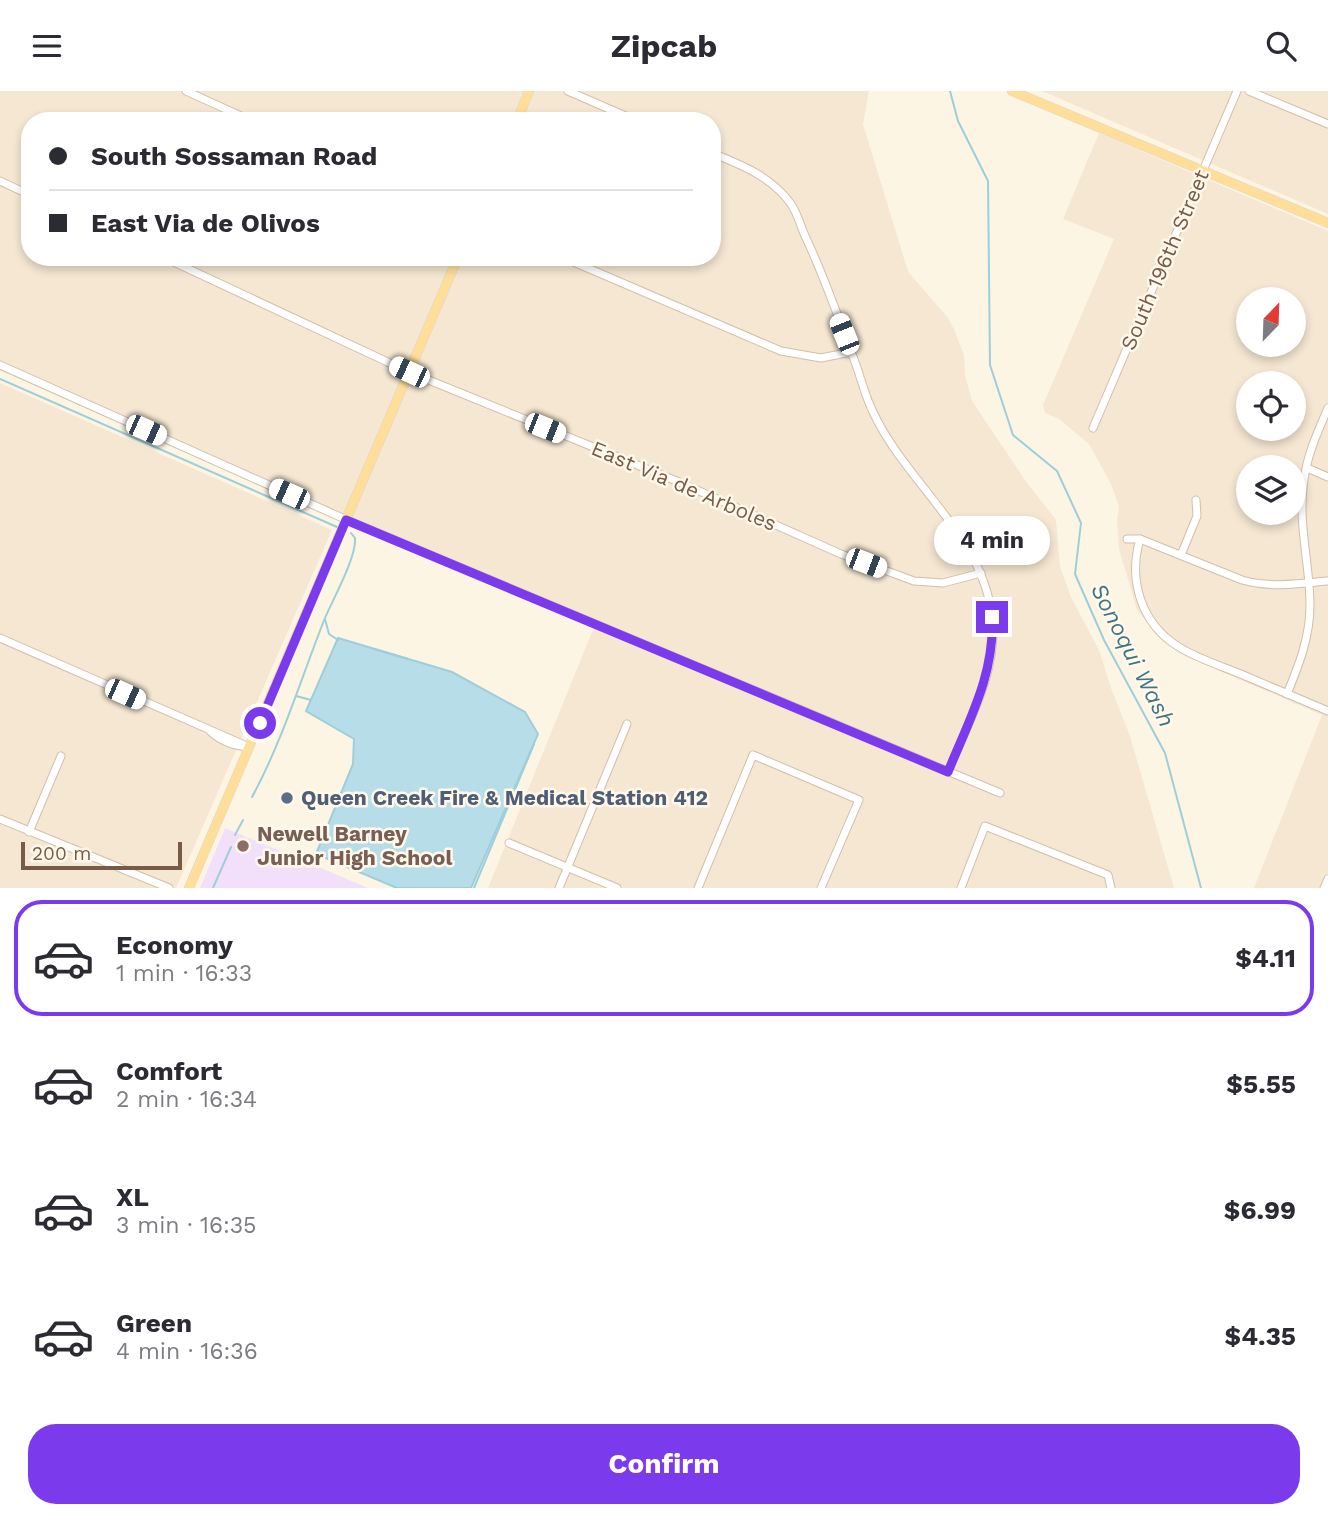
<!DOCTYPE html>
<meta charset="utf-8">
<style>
:root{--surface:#fff;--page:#f2f2f3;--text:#2b2b33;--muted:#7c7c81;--line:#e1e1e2;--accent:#7c3aed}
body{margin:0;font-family:"Work Sans",sans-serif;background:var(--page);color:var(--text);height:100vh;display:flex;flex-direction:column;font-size:26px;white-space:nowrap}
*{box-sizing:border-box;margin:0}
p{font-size:23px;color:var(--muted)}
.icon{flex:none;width:38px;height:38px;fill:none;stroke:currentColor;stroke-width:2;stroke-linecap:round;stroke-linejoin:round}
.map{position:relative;height:797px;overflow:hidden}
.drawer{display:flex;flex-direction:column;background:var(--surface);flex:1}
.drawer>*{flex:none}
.top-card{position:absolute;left:21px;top:21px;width:700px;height:154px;border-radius:28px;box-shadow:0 4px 10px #0003;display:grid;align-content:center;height:154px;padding:0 28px;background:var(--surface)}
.needle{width:46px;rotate:23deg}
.fabs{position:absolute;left:1236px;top:196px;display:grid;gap:14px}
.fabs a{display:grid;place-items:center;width:70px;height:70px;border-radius:50%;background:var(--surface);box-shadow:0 4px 10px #0003;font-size:35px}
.scale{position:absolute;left:21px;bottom:18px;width:161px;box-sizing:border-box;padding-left:7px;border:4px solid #775b48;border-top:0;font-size:19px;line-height:24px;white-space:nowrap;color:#775b48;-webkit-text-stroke:5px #fff8eb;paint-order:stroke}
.end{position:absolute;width:32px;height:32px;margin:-16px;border:9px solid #7c3aed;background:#fff;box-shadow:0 0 0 4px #fff}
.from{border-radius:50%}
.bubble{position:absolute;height:49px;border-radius:24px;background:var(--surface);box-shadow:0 4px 10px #0003;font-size:23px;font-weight:700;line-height:49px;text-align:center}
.car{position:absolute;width:21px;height:42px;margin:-21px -10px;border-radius:9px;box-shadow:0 0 5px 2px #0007;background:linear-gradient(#fff 24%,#345 0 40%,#fff 0 76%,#345 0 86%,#fff 0)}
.top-card b{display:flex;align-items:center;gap:24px;height:66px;font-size:26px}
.top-card b+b{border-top:2px solid var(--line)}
.top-card i{width:18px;height:18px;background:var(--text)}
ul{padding:12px 0 0;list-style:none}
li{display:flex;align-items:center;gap:21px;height:116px;margin:0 14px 10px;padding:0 14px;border:4px solid transparent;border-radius:28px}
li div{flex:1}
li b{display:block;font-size:26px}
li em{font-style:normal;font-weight:700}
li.current{border-color:var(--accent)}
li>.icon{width:63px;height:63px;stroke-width:1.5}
.button{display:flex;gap:14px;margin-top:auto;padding:14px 28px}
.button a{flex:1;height:80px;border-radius:28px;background:var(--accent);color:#fff;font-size:28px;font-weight:700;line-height:80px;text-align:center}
header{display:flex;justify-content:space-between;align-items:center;height:91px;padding:0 28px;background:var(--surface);font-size:32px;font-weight:700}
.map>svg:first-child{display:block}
.residential{fill:#f5e7d2;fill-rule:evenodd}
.education{fill:#f2e0fa}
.water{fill:#b7dee8;stroke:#9dceda;stroke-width:2}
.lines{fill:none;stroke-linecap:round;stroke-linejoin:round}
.stream{stroke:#9dceda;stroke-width:2}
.minor-casing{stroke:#d1bfac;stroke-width:9}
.major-casing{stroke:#dcd4cf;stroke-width:10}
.minor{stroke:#fff;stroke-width:7}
.major{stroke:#ffde99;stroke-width:9}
.route{stroke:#7c3aed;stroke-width:9}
.service-dot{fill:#5c6f8a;stroke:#fff8eb;stroke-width:2.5}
.education-dot{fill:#8d6e63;stroke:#fff8eb;stroke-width:2.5}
.labels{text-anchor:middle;stroke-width:5;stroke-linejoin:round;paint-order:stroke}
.street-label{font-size:21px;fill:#775b48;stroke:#fff8eb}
.service-label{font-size:21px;font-weight:bold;fill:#4e5e75;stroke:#fff8eb;text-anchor:start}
.education-label{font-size:21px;font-weight:bold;fill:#785e54;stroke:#fff8eb;text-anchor:start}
.water-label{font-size:23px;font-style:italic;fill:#3e7584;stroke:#fff8eb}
</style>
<header><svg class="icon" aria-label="menu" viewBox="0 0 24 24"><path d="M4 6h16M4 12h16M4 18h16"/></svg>Zipcab<svg class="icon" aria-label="search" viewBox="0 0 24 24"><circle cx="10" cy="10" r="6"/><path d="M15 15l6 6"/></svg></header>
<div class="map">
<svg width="1328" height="797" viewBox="0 0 1328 797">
<rect width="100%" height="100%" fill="#fdf5e4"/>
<g class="residential">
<path d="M0,0H869L863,33L906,174L909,182L948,227L954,238L964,264L965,284L972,310L1025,389L1056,429L1060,476L1071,506L1099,559L1111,597L1130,645L1174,797H488L594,536L955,687L562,515L274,393L0,271ZM30,30H712V166H30Z"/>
<path d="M1042,0H1328V123Z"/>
<path d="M1099,42L1328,140V797H1254L1322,624L1183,564L1162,549L1137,519L1119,458L1117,429L1119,415L1110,391L1089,353L1059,328L1045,322L1043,314L1114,148L1063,128ZM1248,208H1293V254H1248ZM1248,292H1293V338H1248ZM1248,376H1293V422H1248Z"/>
<path d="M0,292L332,439L176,797H0Z"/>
</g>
<path class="education" d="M225,737L309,772L368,797H200Z"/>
<path class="water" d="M338,547L452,581L525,621L538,643L471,797H397L316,763L353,673L354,648L306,620Z"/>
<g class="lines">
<g class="stream">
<path d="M950,0L958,30L988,90L990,274L1013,344L1057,380L1081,432L1075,483L1104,549L1165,662L1201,797"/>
<path d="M0,288L337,436"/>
<path d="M325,528L329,543L338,549"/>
<path d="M374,558L408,568"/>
<path d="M296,605L311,609"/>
<path d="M252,706C283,649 301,587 325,527C333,508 357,465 355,447L351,442"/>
<path d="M235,744L243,729"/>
<path d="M213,797L231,756"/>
<path d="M474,797L534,653"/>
</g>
<g class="minor-casing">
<g id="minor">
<path d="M186,0L252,30"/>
<path d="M568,0L637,30"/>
<path d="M1249,0L1328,33"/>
<path d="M712,62C742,74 772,86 791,113C798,123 801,137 806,147C825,187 839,229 855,271C861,287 865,305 873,321C906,392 982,443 992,525C999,580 968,631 948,681"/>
<path d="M0,90L30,104"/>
<path d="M163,166L409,281L679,391L841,463L914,490L943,492L981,482"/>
<path d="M562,166L781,260L821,267L851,261"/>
<path d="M0,274L347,429L1000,702"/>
<path d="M1093,337L1237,0"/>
<path d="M1307,377L1328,386"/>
<path d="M1127,448H1140L1242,489C1271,497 1298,493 1327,490"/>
<path d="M1140,448C1128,489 1141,533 1179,556C1198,568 1222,575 1243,584C1271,596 1300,608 1328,620"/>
<path d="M1181,464L1197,425L1196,409"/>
<path d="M0,547L249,656"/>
<path d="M1287,603C1299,574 1310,546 1310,514C1310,473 1297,430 1304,389C1307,364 1318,340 1328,317"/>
<path d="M211,641C222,651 233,655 248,656"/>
<path d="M0,728L169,797"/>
<path d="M29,741L61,665"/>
<path d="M509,752L617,797"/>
<path d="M559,797L627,633"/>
<path d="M698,797L753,664L859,709L821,797"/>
<path d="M961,797L985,735L1108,784L1111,797"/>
<path d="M1324,797L1328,788"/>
</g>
</g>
<g class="major-casing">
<g id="major">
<path d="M1012,0L1328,132"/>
<path d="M517,30L529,0"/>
<path d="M189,797L458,166"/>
</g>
</g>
<use href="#minor" class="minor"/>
<use href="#major" class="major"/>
</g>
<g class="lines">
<path class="route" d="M260,632L346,429L948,681C969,629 995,583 992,526"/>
</g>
<circle class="service-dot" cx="287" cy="707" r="7"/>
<circle class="education-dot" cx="243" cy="755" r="7"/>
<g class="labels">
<g class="street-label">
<text transform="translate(1165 169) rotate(-67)" y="7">South 196th Street</text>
<text transform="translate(684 395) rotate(23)" y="7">East Via de Arboles</text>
</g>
<g class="service-label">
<text x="301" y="714">Queen Creek Fire &amp; Medical Station 412</text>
</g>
<g class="education-label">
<text x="257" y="750">Newell Barney<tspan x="257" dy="24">Junior High School</tspan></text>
</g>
<g class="water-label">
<text transform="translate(1133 564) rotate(63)" y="8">Sonoqui Wash</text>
</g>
</g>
</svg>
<div class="fabs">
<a><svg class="needle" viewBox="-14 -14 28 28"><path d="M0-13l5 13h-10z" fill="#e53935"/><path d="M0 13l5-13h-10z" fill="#7c7c81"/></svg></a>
<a><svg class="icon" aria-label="locate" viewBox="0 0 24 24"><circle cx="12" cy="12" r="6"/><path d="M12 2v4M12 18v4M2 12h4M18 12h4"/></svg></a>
<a><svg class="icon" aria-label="layers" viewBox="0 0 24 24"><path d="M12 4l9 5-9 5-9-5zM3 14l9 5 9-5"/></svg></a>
</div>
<div class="scale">200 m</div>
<i class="end from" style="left:260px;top:632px"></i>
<i class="end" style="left:992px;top:526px"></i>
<div class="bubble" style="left:934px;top:425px;width:116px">4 min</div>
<i class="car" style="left:844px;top:243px;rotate:338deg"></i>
<i class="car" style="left:409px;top:281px;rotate:295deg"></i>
<i class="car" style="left:545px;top:337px;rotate:112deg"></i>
<i class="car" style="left:146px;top:339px;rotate:114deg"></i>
<i class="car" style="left:289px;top:403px;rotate:294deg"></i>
<i class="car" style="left:866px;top:472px;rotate:111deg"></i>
<i class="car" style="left:125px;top:603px;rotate:114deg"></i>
<div class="top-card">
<b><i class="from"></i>South Sossaman Road</b>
<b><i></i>East Via de Olivos</b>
</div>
</div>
<section class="drawer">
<ul>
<li class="current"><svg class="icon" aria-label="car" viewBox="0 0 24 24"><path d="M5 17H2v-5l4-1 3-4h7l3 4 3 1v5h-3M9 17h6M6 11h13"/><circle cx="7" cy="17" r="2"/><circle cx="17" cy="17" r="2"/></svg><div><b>Economy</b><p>1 min · 16:33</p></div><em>$4.11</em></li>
<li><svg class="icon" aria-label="car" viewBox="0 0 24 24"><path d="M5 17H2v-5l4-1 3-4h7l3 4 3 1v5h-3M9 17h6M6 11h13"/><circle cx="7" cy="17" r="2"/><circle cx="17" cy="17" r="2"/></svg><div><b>Comfort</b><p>2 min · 16:34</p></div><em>$5.55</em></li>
<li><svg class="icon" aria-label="car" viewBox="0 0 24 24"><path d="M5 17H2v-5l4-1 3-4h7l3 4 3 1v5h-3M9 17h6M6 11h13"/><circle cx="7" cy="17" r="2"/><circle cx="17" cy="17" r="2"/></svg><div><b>XL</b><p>3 min · 16:35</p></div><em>$6.99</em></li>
<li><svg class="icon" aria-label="car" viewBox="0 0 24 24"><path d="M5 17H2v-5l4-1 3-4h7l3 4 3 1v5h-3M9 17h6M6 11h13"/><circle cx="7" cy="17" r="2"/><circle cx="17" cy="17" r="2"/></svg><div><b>Green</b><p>4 min · 16:36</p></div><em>$4.35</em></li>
</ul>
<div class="button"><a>Confirm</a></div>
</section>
